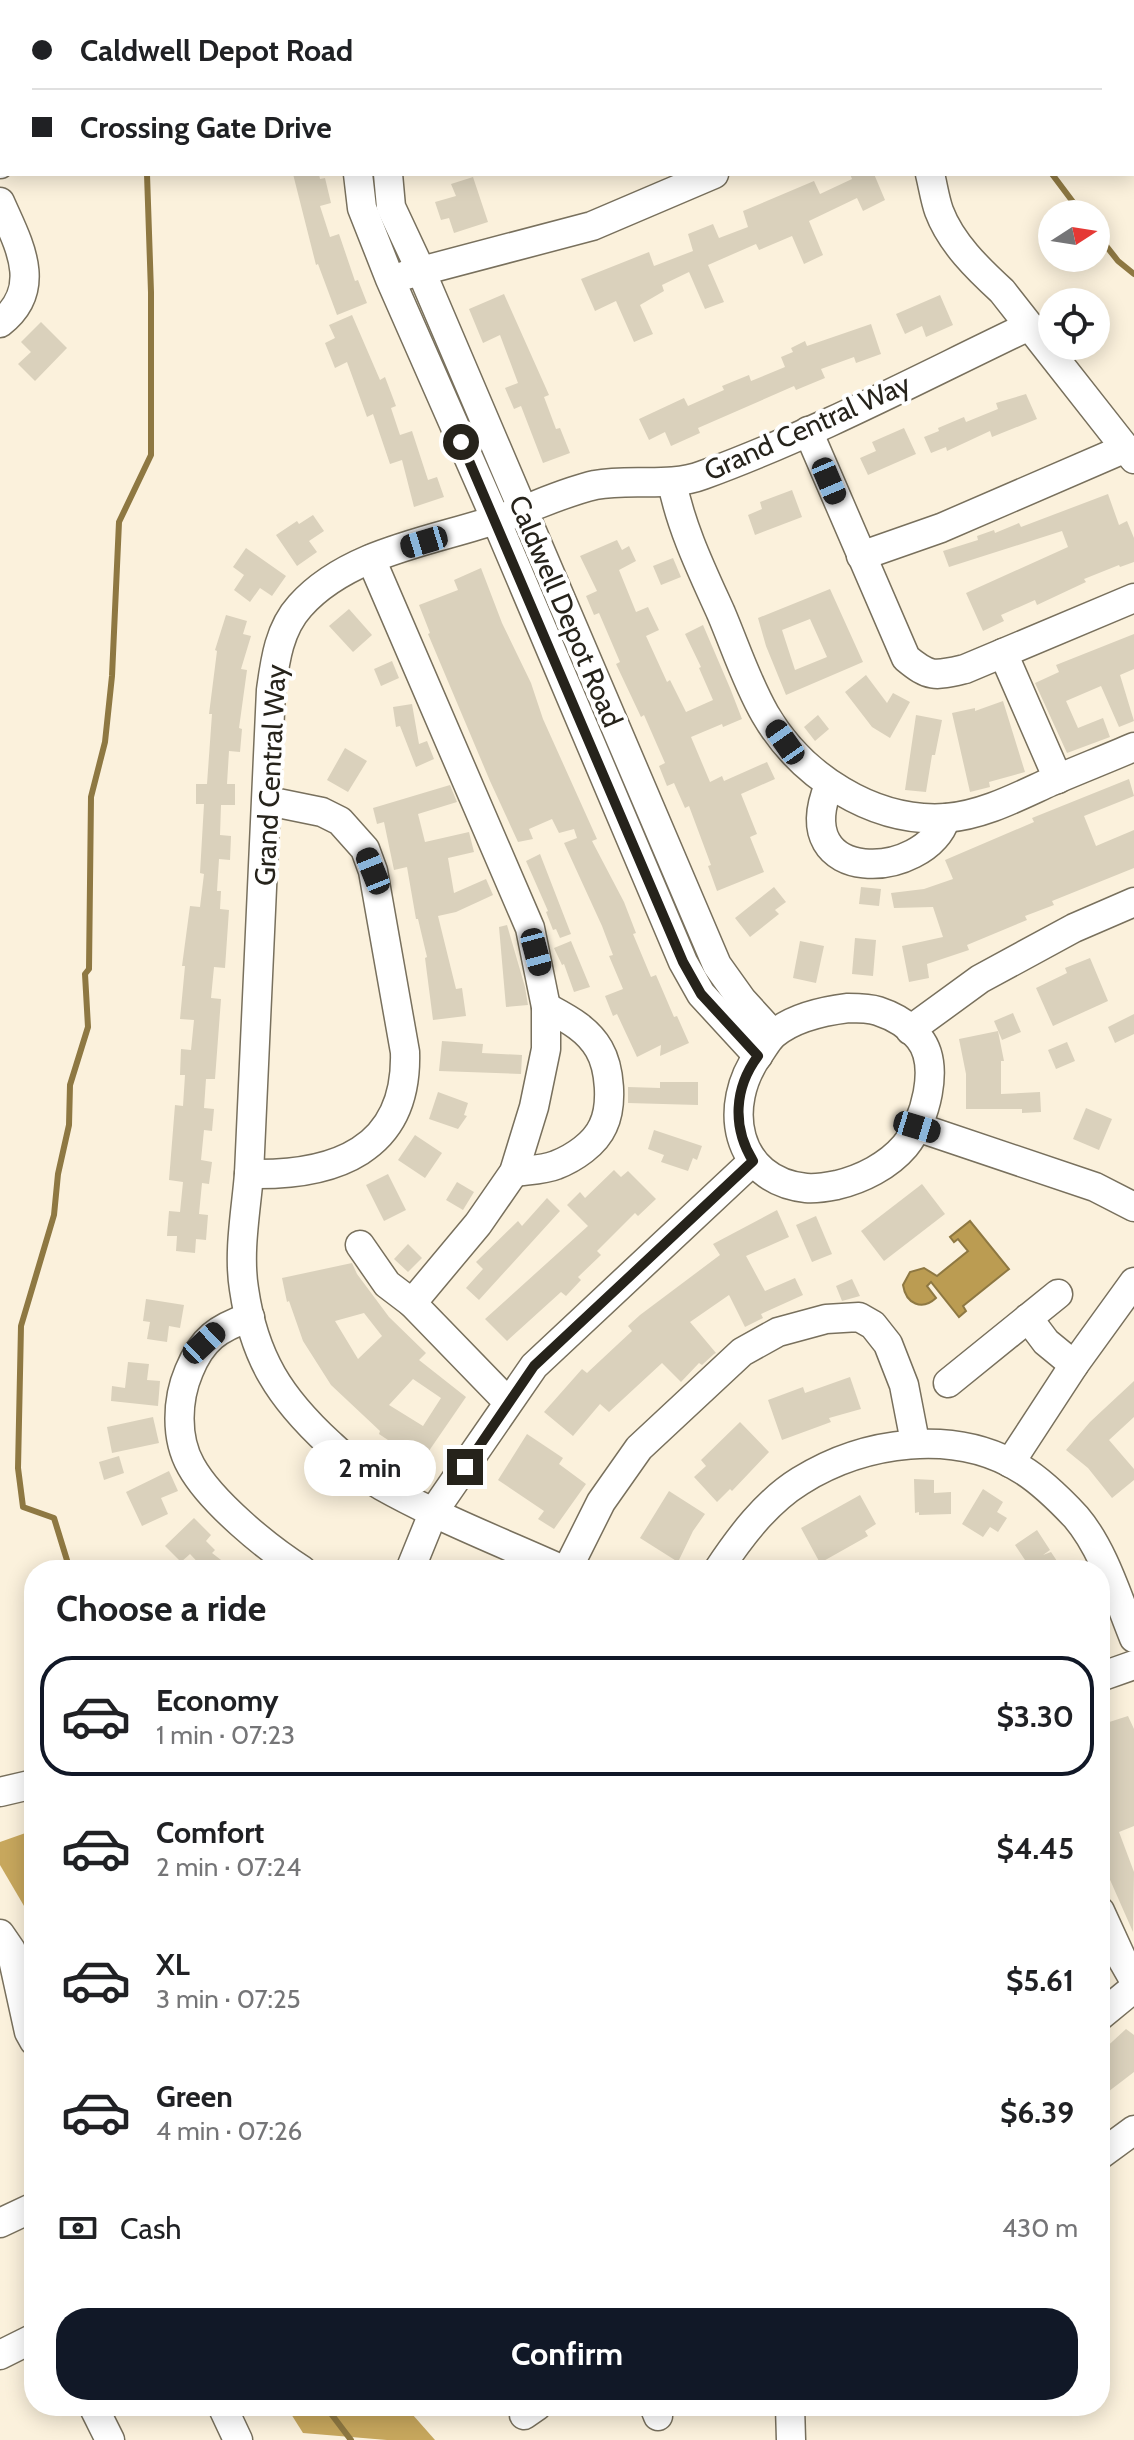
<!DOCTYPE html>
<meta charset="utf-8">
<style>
:root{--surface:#fff;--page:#f2f2f2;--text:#202124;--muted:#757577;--line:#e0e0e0;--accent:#111827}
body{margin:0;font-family:Cabin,sans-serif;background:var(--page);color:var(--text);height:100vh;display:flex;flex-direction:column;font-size:30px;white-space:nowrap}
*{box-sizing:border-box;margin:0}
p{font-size:26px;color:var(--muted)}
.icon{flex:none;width:44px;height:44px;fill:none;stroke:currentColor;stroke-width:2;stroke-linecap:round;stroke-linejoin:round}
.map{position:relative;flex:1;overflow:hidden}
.panel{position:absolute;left:24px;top:1560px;width:1086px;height:856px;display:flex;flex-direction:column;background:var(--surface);border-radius:32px;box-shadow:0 4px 20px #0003}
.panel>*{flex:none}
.top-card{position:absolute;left:0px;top:0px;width:1134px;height:176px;box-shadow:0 4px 20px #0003;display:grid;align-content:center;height:176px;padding:0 32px;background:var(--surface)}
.needle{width:52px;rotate:78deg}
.controls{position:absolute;left:1038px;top:200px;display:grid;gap:16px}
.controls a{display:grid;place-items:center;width:72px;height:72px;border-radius:50%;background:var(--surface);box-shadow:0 4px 20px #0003;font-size:40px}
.end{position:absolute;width:36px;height:36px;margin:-18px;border:10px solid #26231b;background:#fff;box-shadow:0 0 0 4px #fff}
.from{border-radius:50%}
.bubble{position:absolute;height:56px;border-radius:28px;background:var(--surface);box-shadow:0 4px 20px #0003;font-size:26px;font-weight:800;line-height:56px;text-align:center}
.car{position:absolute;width:24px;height:48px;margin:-24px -12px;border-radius:10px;box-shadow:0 0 6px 2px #0007;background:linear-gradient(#222 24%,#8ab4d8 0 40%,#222 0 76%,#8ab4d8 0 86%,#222 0)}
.top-card b{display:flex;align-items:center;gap:28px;height:76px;font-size:30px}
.top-card b+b{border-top:2px solid var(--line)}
.top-card i{width:20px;height:20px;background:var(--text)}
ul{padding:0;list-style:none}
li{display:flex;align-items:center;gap:24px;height:120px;margin:0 16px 12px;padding:0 16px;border:4px solid transparent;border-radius:32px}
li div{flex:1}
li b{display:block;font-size:30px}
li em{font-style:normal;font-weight:800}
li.selected{border-color:var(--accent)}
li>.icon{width:72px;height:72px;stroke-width:1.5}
h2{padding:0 32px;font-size:36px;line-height:96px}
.pay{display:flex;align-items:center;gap:20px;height:88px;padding:0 32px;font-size:30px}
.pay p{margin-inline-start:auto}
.action{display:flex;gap:16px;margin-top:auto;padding:16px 32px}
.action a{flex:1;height:92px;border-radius:32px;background:var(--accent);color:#fff;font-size:32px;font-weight:800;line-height:92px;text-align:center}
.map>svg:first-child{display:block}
.forest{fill:#c7a75d}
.water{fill:#bb9c52;stroke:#8e7842;stroke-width:2}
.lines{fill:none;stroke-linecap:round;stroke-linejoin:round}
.stream{stroke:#8e7842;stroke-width:6}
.building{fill:#dad1bc;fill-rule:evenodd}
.minor-casing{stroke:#78705d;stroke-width:31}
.minor{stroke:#fff;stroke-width:28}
.route{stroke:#26231b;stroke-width:10}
.labels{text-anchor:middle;stroke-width:8;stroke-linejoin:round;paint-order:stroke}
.street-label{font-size:28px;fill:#26231b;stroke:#fff}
</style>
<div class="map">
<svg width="1134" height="2440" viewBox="0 0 1134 2440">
<rect width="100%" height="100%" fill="#fbf1dc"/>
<g class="forest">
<path d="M34,1830V1923L0,1865V1842Z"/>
<path d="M286,2406H405L435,2440H387L303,2433Z"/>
</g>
<path class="water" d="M970,1221L1009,1269L963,1306L966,1311L959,1317L931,1282L927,1286L936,1298C922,1311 906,1304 903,1285L910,1272L924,1268L937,1276L968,1251L958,1239L954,1242L950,1237Z"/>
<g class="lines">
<g class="stream">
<path d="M150,2L151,0"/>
<path d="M1052,2V0"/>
<path d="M1052,174L1082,214"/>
<path d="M1096,233L1118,261L1134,274"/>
<path d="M70,1570L54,1518L23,1507L18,1468L21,1326L54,1215L58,1174L69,1125L70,1085L88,1027L85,974L89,969L91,797L105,742L112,676L119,522L151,455V292L147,174"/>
<path d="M330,2406L329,2411L351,2440"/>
</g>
</g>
<g class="building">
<path d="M293,174H319L320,179L325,178L331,203L320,206L330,237L339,234L355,281L358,280L367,303L337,315L318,264L316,265Z"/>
<path d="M850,174H874L885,200L863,211L857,198L809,221L823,255L804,264L792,236L759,250L756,244L708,265L724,302L705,309L689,272L662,285L664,291L640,305L653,334L634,342L616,301L595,311L581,279L649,252L654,266L693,251L688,234L713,224L719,238L748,227L743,211L814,181L820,194L852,179Z"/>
<path d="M473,177L488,222L454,233L449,218L441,220L435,202L456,196L451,184Z"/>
<path d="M504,294L549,395L544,397L556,429L560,428L570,453L543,463L521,406L514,409L505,388L518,383L500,335L483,343L469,309Z"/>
<path d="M940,295L953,325L926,337L922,326L905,334L896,314Z"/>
<path d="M352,315L380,380L385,377L396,406L391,408L400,435L412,431L428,480L437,477L444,497L414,507L402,460L390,464L373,414L367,417L347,362L335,368L325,343L335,338L329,325Z"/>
<path d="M41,322L67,348L35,381L18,364L31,352L21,342Z"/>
<path d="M871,324L881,354L856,363L854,357L821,369L825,378L796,390L794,386L698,428L700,433L671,446L665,432L649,440L639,419L684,398L688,406L724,390L722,386L749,375L751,381L785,367L781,357L793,352L791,348L805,341L807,346Z"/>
<path d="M1026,394L1037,419L992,437L990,431L947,451L946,447L931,453L924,437L939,431L938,428L964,417L966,422L998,409L996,403Z"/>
<path d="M904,428L916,454L868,475L860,458L876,451L872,442Z"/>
<path d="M792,490L802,517L755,535L748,515L762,509L760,502Z"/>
<path d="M1108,494L1119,525L1127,521L1134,538V562L1120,567L1119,565L1084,579L1086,582L1037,605L1035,600L1001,615L1004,621L983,631L966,593L1068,547L1062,531L949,567L943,551L978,540L977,536L994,530L995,533L1019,523L1021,527Z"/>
<path d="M313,515L324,531L309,541L317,552L297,566L276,535L297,521L299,524Z"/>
<path d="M617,540L622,550L629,546L636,561L619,570L636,612L648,607L659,630L646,636L667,682L670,680L686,712L713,700L699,668L701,667L685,634L703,625L730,688L742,719L723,727L722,724L691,737L710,782L722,776L724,781L767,762L775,779L741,794L757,834L750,837L764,872L717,891L708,866L711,865L689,806L685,808L674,783L667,786L659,766L665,763L644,715L641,717L616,664L620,662L599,613L594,615L586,596L597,591L580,556Z"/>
<path d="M246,548L286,576L272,596L260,588L250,602L234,590L244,575L233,567Z"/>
<path d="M673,558L681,577L661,585L653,566Z"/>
<path d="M481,568L502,623L531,683L543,719L597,839L592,841L624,902L636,933L633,934L651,977L656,975L674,1017L677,1016L689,1043L660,1056L661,1045L637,1057L617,1014L613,1016L605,996L623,989L609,956L613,955L602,926L564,843L577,838L574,829L559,833L552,819L529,829L533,839L518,842L490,781L428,634L430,633L419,605L458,590L454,580Z"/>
<path d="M830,589L863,662L786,695L766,646L758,618ZM810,619L827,657L795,670L782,630Z"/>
<path d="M349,609L372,635L353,652L329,626Z"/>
<path d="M226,615L247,621L243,634L251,636L241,669L247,670L239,728L242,729L240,752L229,751L227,784H235V805H221L220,835L231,836L230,860L219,859L217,891H221L220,909L229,910L225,968L214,967L211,998L221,999L215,1079H206L204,1108L214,1109L212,1131L204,1130L201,1160L212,1162L209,1184L202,1183L199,1214L208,1215L206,1240L196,1239L195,1253L176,1251L177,1236H167L169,1211L180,1212L183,1182L169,1180L175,1105L183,1106L185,1075H180L181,1049L191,1050L194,1020L180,1019L185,966H182L190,906L200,907L204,874L200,873L204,804H196V784H207L212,714H209L217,651L215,650Z"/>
<path d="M1134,634V669L1120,675L1134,721L1119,727L1101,686L1066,701L1078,728L1103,718L1110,737L1067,753L1035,683L1059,672L1056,665Z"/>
<path d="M392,661L399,678L381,686L374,669Z"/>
<path d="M866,675L887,703L893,693L910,702L890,738L872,727L845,692Z"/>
<path d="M1003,701L1025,772L989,782L990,787L970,792L952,713L975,708V711Z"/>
<path d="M412,704L419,744L427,741L434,759L416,767L400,726L396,727L393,707Z"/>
<path d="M818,715L829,729L815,741L804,727Z"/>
<path d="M916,715L942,720L935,755H932L926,792L905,790Z"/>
<path d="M345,748L367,761L348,792L327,780Z"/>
<path d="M1129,779L1134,796L1084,816L1096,846L1134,830V868L1052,901L1054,905L1025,916L1027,920L967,945L969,950L927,964L929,978L909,982L902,946L943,937L933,907L894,908L891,893L924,889L953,879L945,860L1034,822L1032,818Z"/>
<path d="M450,785L457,802L418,814L425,842L469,832L474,852L448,858L454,893L486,879L493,895L456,912L438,916L456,989L462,988L466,1016L433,1020L425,958L427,957L418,919H416L407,867L394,870L384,822L377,824L373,808Z"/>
<path d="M540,854L571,934L560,938L556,929L553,930L546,912L548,911L526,861Z"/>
<path d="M774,887L786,902L775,910L779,914L750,937L735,918Z"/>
<path d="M861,887L881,889L879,906L859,904Z"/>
<path d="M507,925L525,987L528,1005L506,1007L499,927Z"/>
<path d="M855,938L876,940L873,976L852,974Z"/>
<path d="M571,941L590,987L574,992L564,964L562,965L554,948Z"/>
<path d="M800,941L824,946L816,983L793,978Z"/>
<path d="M1090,958L1108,1001L1053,1026L1036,988L1067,973L1065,968Z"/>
<path d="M1013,1013L1021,1032L1002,1040L994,1021Z"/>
<path d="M1134,1014V1034L1115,1043L1108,1027Z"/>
<path d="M998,1031L1004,1061H1001V1094L1040,1092L1041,1112L1022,1113V1109H966V1074L959,1039Z"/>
<path d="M442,1041L483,1044L482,1053L522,1055L521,1074L439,1071Z"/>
<path d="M1067,1042L1075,1061L1056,1069L1048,1050Z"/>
<path d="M660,1082H698V1105L628,1103V1087L660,1088Z"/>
<path d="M438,1092L468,1103L464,1115L467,1116L458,1129L429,1119Z"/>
<path d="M1086,1108L1112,1119L1099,1150L1073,1139Z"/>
<path d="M654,1130L702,1146L697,1160L693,1158L688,1171L661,1162L664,1155L648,1149Z"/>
<path d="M415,1135L442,1153L425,1178L398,1160Z"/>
<path d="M614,1170L621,1177L628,1171L656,1199L638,1216L635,1213L597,1251L601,1255L578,1277L581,1280L566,1296L561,1292L507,1341L485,1319L588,1226L567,1205L580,1192L585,1198Z"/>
<path d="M388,1174L406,1210L384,1221L366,1185Z"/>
<path d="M457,1182L474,1192L463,1210L446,1200Z"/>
<path d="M922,1184L945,1214L884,1261L861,1231Z"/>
<path d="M547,1198L560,1211L479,1300L466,1288L483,1269L476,1262L518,1221L522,1226Z"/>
<path d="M777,1210L789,1237L746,1256L765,1291L795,1278L803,1295L761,1314L763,1318L745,1327L729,1295L690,1322L716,1353L714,1354L702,1365L699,1363L681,1382L662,1363L609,1412L600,1404L573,1436L544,1412L582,1369L587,1373L632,1331L628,1326L640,1315L720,1255L713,1244Z"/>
<path d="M816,1216L832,1254L812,1262L796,1225Z"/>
<path d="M408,1244L422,1258L408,1272L394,1259Z"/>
<path d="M352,1263L357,1274L389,1317L426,1353L419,1360L466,1397L422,1461L398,1444L397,1446L379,1434L380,1431L331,1385L303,1341L289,1301L287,1302L282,1278ZM364,1313L382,1336L358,1359L335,1321ZM413,1379L441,1398L423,1426L389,1405Z"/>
<path d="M852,1279L860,1296L842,1301L836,1286Z"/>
<path d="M146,1299L184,1305L180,1328L169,1326L167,1342L147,1339L150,1322L143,1321Z"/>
<path d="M128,1362L149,1364L147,1380L160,1381L158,1406L111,1401L112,1386L125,1388Z"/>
<path d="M850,1377L861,1409L829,1418L831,1422L782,1440L768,1400L803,1387L805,1393Z"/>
<path d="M1134,1381V1417L1109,1440L1134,1469V1480L1112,1498L1088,1468L1066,1450L1090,1422Z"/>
<path d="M153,1417L159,1443L112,1453L107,1427Z"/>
<path d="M740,1422L769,1452L732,1491L730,1489L717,1502L694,1477L706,1466L701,1460Z"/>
<path d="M527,1434L563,1458L559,1464L586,1484L554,1529L538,1519L544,1511L498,1480Z"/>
<path d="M119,1456L124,1473L104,1480L99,1462Z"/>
<path d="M169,1471L178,1491L161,1498L168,1514L142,1526L126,1492Z"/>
<path d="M914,1479L934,1480V1493L951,1492V1514L919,1515V1512L915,1513Z"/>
<path d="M983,1489L1003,1502L997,1512L1007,1518L998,1532L990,1527L983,1537L962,1524Z"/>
<path d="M669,1491L705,1514L693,1531L678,1562L640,1538Z"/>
<path d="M860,1495L876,1524L865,1531L868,1536L820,1563L801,1528Z"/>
<path d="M194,1518L211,1535L206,1541L215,1550L212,1553L234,1570H205L190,1554L181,1562L165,1546Z"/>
<path d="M1037,1530L1050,1550L1043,1555L1051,1552L1063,1570H1008L1025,1560L1015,1545Z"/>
<path d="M1128,1716L1134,1729V1826L1119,1832L1134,1872L1133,1932L1100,1857V1725Z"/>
<path d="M1126,2029L1134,2035V2072L1100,2098V2053Z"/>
</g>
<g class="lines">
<g class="minor-casing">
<g id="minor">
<path d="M671,0V2"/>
<path d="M920,0V2"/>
<path d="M44,2V0"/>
<path d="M361,2L362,0"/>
<path d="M390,2V0"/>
<path d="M0,164L2,162"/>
<path d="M358,174L362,208L390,279L496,520L683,962L701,994L758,1056"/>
<path d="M388,174L391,207L421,271L717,965L742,1000L773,1034"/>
<path d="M930,174C933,186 935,200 939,211C951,243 978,269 1002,291L1134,459"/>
<path d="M0,202C18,243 45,288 0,323"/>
<path d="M406,275L592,226L714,174"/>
<path d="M808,431L906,658C930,678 935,676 965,669L1134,598"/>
<path d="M672,482C681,528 702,571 721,613C735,646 747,683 765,714C801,776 873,823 946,818C983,815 1017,797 1050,782C1078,770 1106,759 1134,747"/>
<path d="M861,556L941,528L1126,448"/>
<path d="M371,559L530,928L546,1007V1049L534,1107L514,1172L478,1224L412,1303"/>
<path d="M1003,653L1058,779"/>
<path d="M829,785C787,887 925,881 946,818"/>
<path d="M848,1008C858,1008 869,1008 878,1011C893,1016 909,1025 919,1038C941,1065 925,1122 905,1146C888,1166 862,1179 837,1185C827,1187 816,1189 806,1188C734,1180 722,1105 759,1054C764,1047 768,1039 774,1034C793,1018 824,1011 848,1008Z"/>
<path d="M910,1030L980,979L1074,928L1134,902"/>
<path d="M917,1127L1095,1187L1134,1207"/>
<path d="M514,1172C527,1170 544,1170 556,1165C574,1158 595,1144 603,1126C613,1105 610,1068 599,1049C587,1028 566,1018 546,1007"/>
<path d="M249,1174C334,1176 408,1151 405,1052L373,871L365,849L340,821L322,812L268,801"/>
<path d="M360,1245L387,1284L412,1303L508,1402"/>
<path d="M250,1317C218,1328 202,1339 189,1371C177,1399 175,1438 191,1466C211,1502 267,1548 302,1570"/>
<path d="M1028,1318L1046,1342L1074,1365"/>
<path d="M948,1383L1058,1294"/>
<path d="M1010,1463L1074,1365L1134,1282"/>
<path d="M410,1570L434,1511L534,1366L753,1161"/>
<path d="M563,1570C503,1543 439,1518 382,1486C363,1475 345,1458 330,1444C280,1398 254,1358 244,1289C238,1252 246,1211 249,1174L271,690C275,661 279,629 300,606C348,552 433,541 498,519C530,509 563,492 595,485C631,478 669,488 703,475C815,434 922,377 1029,326"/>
<path d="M567,1570L601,1502L639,1448L742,1352L778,1332L826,1319L859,1317L873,1325L888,1344L904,1385L915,1442"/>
<path d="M718,1570C740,1537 766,1502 800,1481C864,1441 955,1428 1021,1469C1041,1481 1060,1500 1076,1517C1104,1550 1118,1599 1134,1638"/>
<path d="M1100,1677L1134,1665"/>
<path d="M0,1792L34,1784"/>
<path d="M1100,1911L1122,1959L1134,1980"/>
<path d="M0,1934L11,1950L29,2032L34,2041"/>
<path d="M1100,2016L1134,1988"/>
<path d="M1100,2155L1134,2130"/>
<path d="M0,2223L34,2207"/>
<path d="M0,2355L34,2338"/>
<path d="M93,2406L110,2440"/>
<path d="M222,2406L238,2440"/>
<path d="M654,2406L658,2416"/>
<path d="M790,2406L791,2440"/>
<path d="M524,2415L537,2406"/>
</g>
</g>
<use href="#minor" class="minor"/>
</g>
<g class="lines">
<path class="route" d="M461,442L683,962L701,994L758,1056C734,1088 732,1127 753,1161L534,1366L465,1467"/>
</g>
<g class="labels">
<g class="street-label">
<text transform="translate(807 427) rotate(-24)" y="10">Grand Central Way</text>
<text transform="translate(566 611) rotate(67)" y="10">Caldwell Depot Road</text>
<text transform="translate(270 775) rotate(-87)" y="10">Grand Central Way</text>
</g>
</g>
</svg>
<div class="controls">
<a><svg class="needle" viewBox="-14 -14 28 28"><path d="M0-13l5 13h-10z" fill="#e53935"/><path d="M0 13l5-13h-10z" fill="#757577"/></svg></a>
<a><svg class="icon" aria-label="locate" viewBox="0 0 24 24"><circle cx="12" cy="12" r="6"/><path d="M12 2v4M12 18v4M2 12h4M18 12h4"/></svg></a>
</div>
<i class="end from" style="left:461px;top:442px"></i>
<i class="end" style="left:465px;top:1467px"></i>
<div class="bubble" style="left:304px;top:1440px;width:132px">2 min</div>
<i class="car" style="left:829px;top:481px;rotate:157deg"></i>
<i class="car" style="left:424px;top:542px;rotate:253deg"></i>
<i class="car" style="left:785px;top:742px;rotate:325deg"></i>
<i class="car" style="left:373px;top:871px;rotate:338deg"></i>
<i class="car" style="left:536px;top:952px;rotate:165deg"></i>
<i class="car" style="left:917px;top:1127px;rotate:107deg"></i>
<i class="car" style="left:204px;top:1343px;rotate:47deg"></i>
<div class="top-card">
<b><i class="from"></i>Caldwell Depot Road</b>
<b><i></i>Crossing Gate Drive</b>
</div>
<section class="panel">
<h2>Choose a ride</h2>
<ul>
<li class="selected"><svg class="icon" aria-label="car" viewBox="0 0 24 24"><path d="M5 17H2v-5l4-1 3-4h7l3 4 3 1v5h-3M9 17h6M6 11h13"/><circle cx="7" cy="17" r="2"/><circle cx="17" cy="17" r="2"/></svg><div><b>Economy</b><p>1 min · 07:23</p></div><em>$3.30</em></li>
<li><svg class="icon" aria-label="car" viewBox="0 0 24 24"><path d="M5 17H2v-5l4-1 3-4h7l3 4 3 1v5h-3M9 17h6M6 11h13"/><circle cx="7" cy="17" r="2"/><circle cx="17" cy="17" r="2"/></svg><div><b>Comfort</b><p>2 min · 07:24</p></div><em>$4.45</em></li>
<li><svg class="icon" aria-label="car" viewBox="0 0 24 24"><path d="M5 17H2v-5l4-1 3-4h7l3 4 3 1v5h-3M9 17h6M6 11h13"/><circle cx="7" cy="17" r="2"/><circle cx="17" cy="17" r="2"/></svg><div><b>XL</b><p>3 min · 07:25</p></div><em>$5.61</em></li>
<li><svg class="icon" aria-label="car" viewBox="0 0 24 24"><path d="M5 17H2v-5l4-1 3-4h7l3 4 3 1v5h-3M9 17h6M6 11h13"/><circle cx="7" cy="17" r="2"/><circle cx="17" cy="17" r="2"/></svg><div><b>Green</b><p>4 min · 07:26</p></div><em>$6.39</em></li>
</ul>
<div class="pay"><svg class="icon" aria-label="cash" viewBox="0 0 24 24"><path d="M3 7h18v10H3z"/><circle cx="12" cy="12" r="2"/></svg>Cash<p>430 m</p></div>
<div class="action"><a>Confirm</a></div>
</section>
</div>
